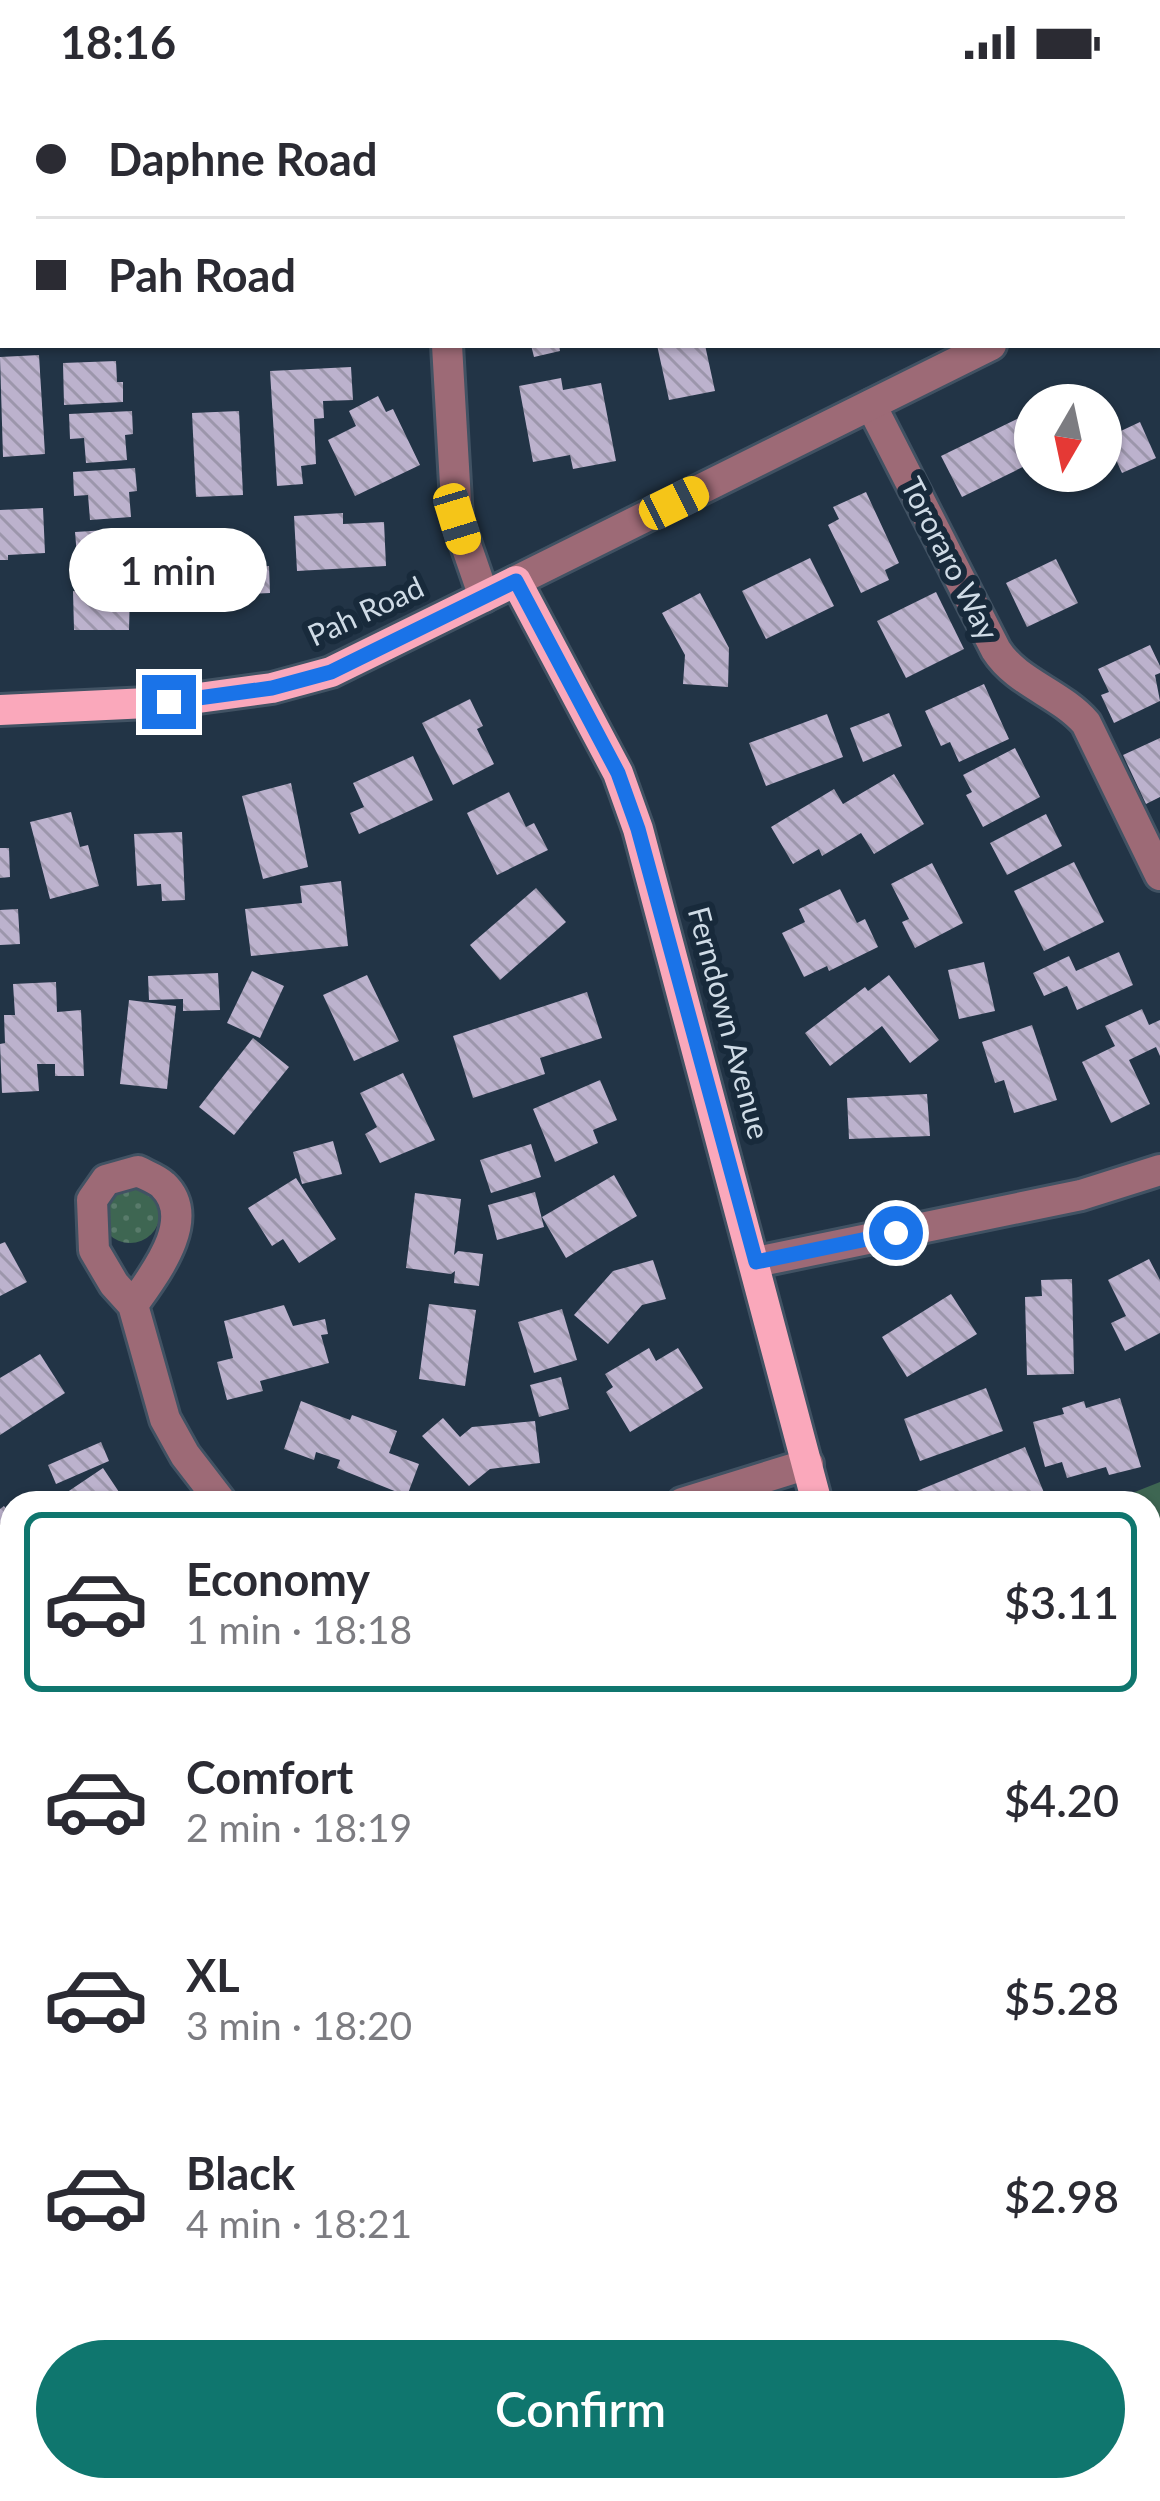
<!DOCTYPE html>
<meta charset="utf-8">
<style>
:root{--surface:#fff;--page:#f2f2f3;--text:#2b2b33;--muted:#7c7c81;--line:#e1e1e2;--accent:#0f766e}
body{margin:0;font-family:Lato,sans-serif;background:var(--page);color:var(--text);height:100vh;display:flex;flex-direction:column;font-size:45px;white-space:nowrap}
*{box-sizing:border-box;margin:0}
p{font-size:39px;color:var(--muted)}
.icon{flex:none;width:66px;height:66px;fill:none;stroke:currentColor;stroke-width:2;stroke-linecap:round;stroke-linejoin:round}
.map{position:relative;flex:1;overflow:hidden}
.drawer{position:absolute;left:0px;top:1407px;width:1161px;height:1011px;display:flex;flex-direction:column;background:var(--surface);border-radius:36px 36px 0 0;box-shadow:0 3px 9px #0004}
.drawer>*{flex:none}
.guide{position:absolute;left:0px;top:0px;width:1161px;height:264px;box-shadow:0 3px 9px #0004;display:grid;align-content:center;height:264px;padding:0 36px;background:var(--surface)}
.needle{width:78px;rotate:189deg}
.tools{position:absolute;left:1014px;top:300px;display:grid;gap:24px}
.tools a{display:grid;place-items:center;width:108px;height:108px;border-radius:50%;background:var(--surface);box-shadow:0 3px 9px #0004;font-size:60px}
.end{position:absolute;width:54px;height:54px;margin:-27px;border:15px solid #1a73e8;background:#fff;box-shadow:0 0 0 6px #fff}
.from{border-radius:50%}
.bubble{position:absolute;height:84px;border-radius:42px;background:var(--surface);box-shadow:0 3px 9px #0004;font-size:39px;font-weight:600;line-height:84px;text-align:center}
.car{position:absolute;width:36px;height:72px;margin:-36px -18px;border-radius:15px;box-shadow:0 0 9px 3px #0007;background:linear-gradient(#f5c518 24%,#345 0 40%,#f5c518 0 76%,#345 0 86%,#f5c518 0)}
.guide b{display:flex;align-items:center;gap:42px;height:114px;font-size:45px}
.guide b+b{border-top:3px solid var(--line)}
.guide i{width:30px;height:30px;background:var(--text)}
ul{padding:21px 0 0;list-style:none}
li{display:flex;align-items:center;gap:36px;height:180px;margin:0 24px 18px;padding:0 12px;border:6px solid transparent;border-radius:18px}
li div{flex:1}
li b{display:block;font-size:45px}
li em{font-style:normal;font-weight:600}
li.active{border-color:var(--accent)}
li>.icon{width:108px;height:108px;stroke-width:1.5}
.button{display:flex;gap:24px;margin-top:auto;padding:24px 36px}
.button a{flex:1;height:138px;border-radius:72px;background:var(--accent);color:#fff;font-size:48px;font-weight:600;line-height:138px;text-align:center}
.status{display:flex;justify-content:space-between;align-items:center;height:84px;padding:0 60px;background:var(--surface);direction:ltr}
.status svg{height:33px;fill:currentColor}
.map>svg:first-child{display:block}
.grass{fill:url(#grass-dots)}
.forest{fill:url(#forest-firs)}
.park{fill:url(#park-crowns)}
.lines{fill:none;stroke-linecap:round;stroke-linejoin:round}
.stream{stroke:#248390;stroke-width:10}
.building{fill:url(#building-back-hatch)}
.minor-casing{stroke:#415263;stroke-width:36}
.major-casing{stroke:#415263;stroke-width:36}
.path{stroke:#71808f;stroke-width:6;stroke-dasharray:6 9;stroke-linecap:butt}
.minor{stroke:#9d6a76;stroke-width:30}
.major{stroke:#faa8bb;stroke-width:30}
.route{stroke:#1a73e8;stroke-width:15}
.labels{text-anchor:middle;stroke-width:12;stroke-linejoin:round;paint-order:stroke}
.street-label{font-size:30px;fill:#cfdbe6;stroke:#182a3b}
</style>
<div class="status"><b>18:16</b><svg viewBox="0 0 49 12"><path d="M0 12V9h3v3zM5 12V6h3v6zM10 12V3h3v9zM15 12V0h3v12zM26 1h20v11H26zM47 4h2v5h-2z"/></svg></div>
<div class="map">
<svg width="1160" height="2417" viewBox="0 0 1160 2417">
<defs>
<pattern id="grass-dots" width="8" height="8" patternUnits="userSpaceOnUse" patternTransform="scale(3)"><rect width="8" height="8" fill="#3e6652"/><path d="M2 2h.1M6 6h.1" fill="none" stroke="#597b6b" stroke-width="1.8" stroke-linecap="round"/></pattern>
<pattern id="forest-firs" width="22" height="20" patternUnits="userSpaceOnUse" patternTransform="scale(3)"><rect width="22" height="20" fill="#3e6652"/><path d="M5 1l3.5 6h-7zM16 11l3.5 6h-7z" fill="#597b6b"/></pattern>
<pattern id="park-crowns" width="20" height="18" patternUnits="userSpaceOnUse" patternTransform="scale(3)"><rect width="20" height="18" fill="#3e6652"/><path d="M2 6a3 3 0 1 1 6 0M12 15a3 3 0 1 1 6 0" fill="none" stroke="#597b6b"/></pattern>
<pattern id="building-back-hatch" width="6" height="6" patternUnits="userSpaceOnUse" patternTransform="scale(3)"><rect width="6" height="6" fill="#bcb2cd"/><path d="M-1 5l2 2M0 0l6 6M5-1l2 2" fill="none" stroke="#9c96ab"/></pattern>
</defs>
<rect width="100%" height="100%" fill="#223446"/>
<g class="grass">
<circle cx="130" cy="1129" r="30"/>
<path d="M12,1923V2030L0,2028V1924Z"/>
</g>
<path class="forest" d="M1160,1398V1511L1149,1517V1419H1107Z"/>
<path class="park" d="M1160,2079V2201L1149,2204V2083Z"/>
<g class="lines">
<g class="stream">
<path d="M1149,1450L1160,1445"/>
<path d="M0,1970H12"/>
</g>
</g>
<g class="building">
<path d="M531,261H559L560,267L534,273Z"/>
<path d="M657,261H705L715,307L669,316Z"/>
<path d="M39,271L45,370L3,373L0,273Z"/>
<path d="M116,277L117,298H123V318L64,321L63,279Z"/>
<path d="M351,283L353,316L323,317L324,334L314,335L316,380L301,382L303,400L277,402L270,287Z"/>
<path d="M561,294L563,306L601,299L616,377L573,385L570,371L533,378L519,302Z"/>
<path d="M378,312L386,328L393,325L420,381L355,412L328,356L356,342L349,327Z"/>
<path d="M132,327L133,350L125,351L127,376L86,379L84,354L70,355L69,330Z"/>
<path d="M239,327L243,411L196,413L192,329Z"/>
<path d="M1019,334L1035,365V377L962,413L941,372Z"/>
<path d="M1140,338L1156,374L1122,389L1106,354Z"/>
<path d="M135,384L137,407L129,408L131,433L90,436L88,411L74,412L73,388Z"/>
<path d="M866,408L899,479L885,486L889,496L861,509L828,441L839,435L833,423Z"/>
<path d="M43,424L45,469L8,471V476H0V426Z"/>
<path d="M343,429V440L384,438L386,482L297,487L294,432Z"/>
<path d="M139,444L140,467L132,468L134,493L92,496L91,471L77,472L75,448Z"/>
<path d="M254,465L255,483L269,482L270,509L194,512L192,468Z"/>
<path d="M810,474L834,522L766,555L742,507Z"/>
<path d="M1056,475L1078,519L1027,543L1006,499Z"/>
<path d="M73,507H130L129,546H74Z"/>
<path d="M936,508L964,565L906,594L877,537Z"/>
<path d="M700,509L729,564L728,603L683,600L685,571L662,529Z"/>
<path d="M1150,561L1160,582V589L1155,591L1160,617L1114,639L1101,611L1109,608L1098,585Z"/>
<path d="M984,600L1009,655L959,678L950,658L941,662L925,627Z"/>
<path d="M470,615L483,642L477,645L494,680L453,701L422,639Z"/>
<path d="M889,629L902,662L863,678L850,644Z"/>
<path d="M827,630L843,673L766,702L749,659Z"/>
<path d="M1160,654V713L1146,720L1123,671Z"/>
<path d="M1015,664L1040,713L983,743L966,711L972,708L963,691Z"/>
<path d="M413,672L433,716L359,750L350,729L364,723L353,699Z"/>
<path d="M894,690L924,740L874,770L861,749L822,772L819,765L793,780L771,743L834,705L843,720Z"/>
<path d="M291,699L308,783L263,795L242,712Z"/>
<path d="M509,708L526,743L534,739L548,766L497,791L467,729Z"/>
<path d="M71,728L80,763L88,761L99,802L50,815L30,738Z"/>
<path d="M1046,730L1062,762L1007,791L990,759Z"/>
<path d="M182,748L185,816L162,817L161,800L137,802L134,750Z"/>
<path d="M0,764H9L10,793L0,794Z"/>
<path d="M1074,778L1104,838L1044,867L1014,807Z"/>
<path d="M932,779L963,839L915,864L902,838L909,835L891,800Z"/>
<path d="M341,797L348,862L251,872L245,825L302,819L300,802Z"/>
<path d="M536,804L566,838L500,896L470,861Z"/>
<path d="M840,805L857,839L865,835L878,863L829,887L827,882L804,893L782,849L805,838L799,825Z"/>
<path d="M18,825L20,860L0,861V826Z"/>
<path d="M1119,868L1133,901L1077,926L1067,902L1044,912L1033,889L1069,872L1076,887Z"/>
<path d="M984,878L995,927L959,935L948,886Z"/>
<path d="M252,887L284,902L260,954L227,939Z"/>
<path d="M218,889L220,926L183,927V915L149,916L148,892Z"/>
<path d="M367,891L399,957L354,977L323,911Z"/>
<path d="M889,891L939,956L910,979L882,942L830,982L805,949L865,903L868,907Z"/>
<path d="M56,898L57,928L81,926L84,992H55V980H37L39,1007L2,1009L0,960L5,959L4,931H15L13,900Z"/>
<path d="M587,908L602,954L540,974L545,990L473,1014L453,952Z"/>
<path d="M129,916L176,922L167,1005L120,1000Z"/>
<path d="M1142,925L1149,941L1160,936V972L1156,963L1129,976L1150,1020L1111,1039L1082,978L1115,962L1105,942Z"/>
<path d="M1032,941L1057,1016L1014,1029L1004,996L995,999L982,958Z"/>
<path d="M253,954L289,983L234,1051L199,1023Z"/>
<path d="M403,989L435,1056L380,1079L365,1050L377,1043L360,1009Z"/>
<path d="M600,996L617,1036L593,1046L598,1059L555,1078L533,1025Z"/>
<path d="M927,1010L930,1052L849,1055L847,1014Z"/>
<path d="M333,1057L342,1090L302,1100L293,1068Z"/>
<path d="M531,1060L541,1093L491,1109L480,1076Z"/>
<path d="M614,1091L637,1132L566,1174L542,1133Z"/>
<path d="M296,1094L336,1155L299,1179L283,1155L272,1162L248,1124Z"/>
<path d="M535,1108L544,1143L497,1156L488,1121Z"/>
<path d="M415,1109L461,1115L454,1171L458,1167L483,1170L479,1202L454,1199L455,1187L451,1190L406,1184Z"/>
<path d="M5,1158L27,1198L0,1212V1160Z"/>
<path d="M1149,1175L1160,1196V1249L1125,1267L1111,1239L1126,1232L1108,1196Z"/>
<path d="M653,1176L666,1215L642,1221L608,1260L574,1231L613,1187Z"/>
<path d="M1072,1195L1074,1290L1027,1291L1025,1213L1042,1212L1041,1196Z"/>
<path d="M951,1210L977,1250L907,1293L882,1253Z"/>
<path d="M429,1220L476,1226L465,1302L419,1295Z"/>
<path d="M284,1221L293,1242L325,1235L328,1250L321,1251L329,1279L260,1297L263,1307L227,1316L217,1278L233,1274L224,1237Z"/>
<path d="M562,1225L577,1276L534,1289L518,1238Z"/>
<path d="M649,1264L656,1277L678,1264L703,1304L630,1348L606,1308L613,1303L605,1290Z"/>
<path d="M40,1270L65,1309L0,1351V1294Z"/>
<path d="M561,1293L569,1325L539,1333L530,1301Z"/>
<path d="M986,1304L1003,1347L920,1377L904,1335Z"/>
<path d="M1120,1314L1141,1383L1109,1391L1106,1383L1067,1394L1062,1378L1045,1383L1033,1338L1064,1330L1062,1324L1084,1317L1086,1324Z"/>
<path d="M301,1317L350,1336L352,1331L397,1347L389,1369L419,1380L407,1412L337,1384L340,1376L316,1368L314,1376L284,1365Z"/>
<path d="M443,1334L460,1353L472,1343L535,1337L540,1379L490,1385L469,1402L422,1352Z"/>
<path d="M101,1358L109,1377L56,1400L48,1381Z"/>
<path d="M1025,1363L1045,1411L1025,1419H995L993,1415L984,1419H917L912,1409Z"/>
<path d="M103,1384L119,1408L110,1414L114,1419H51Z"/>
<path d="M4,1422L12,1433V1510L6,1515L0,1506V1425Z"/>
<path d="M1149,1641H1153L1155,1708L1149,1709Z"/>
<path d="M0,1816H12V1851H1Z"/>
<path d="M1160,1981V2040L1149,2050V1990Z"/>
<path d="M0,2072L12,2074V2126L0,2124Z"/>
<path d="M0,2166L12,2168V2247L0,2244Z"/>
<path d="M1160,2224V2291L1149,2294V2226Z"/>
<path d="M0,2361L12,2366V2400L0,2414Z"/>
<path d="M66,2406H120L115,2417H60Z"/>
<path d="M307,2406H331L357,2417H303Z"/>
<path d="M382,2406H454L456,2413L385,2417Z"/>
<path d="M511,2406H557L554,2417H508Z"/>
<path d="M593,2406H641L642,2417H593Z"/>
<path d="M157,2408L202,2414V2417H156Z"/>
</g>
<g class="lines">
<g class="minor-casing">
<g id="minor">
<path d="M445,0V3"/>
<path d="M1158,178L1160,177"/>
<path d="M447,261L457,435L484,513"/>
<path d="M871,321L996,566C1017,599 1060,609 1086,639L1160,791"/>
<path d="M516,497L991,261"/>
<path d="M756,1178L1081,1111L1160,1086"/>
<path d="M133,1221C153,1192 199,1135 163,1101C157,1095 145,1091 138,1087L106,1096L92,1116L94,1166L114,1200L133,1221L165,1335L185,1371L222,1419"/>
<path d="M682,1419L808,1380"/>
<path d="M1149,1795L1160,1791"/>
</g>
</g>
<g class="major-casing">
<g id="major">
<path d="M0,626L169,618L272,604L331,588L516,497L618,689L638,745L817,1419"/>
<path d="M1089,2406L1092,2417"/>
</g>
</g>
<g class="path">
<path d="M0,1625L12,1621"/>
<path d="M1149,2169L1160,2166"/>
</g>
<use href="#minor" class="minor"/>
<use href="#major" class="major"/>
</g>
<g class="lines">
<path class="route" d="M169,618L272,604L331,588L516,497L618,689L638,745L756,1178L896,1149"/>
</g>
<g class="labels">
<g class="street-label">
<text transform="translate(949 475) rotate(63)" y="10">Tororaro Way</text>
<text transform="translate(366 528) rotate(-25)" y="10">Pah Road</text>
<text transform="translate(728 939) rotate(75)" y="10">Ferndown Avenue</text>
</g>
</g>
</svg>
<div class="tools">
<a><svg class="needle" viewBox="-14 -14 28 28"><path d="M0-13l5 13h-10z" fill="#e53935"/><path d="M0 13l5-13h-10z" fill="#7c7c81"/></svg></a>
</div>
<i class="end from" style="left:896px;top:1149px"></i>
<i class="end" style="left:169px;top:618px"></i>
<div class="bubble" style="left:69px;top:444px;width:198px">1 min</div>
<i class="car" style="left:674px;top:419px;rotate:64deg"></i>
<i class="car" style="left:457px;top:435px;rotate:163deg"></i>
<div class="guide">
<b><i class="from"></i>Daphne Road</b>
<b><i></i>Pah Road</b>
</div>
<section class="drawer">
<ul>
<li class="active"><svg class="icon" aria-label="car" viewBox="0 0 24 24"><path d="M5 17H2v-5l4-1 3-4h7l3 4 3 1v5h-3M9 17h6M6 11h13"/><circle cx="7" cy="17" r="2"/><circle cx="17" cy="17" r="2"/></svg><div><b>Economy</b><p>1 min · 18:18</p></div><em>$3.11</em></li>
<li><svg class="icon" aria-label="car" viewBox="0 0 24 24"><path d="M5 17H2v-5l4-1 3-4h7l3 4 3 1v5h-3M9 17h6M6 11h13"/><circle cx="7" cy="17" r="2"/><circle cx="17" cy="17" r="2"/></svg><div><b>Comfort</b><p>2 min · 18:19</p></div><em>$4.20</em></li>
<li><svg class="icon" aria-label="car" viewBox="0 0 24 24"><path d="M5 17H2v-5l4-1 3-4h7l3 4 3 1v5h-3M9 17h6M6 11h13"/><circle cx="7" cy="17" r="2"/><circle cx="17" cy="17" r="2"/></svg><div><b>XL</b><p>3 min · 18:20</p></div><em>$5.28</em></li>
<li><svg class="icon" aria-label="car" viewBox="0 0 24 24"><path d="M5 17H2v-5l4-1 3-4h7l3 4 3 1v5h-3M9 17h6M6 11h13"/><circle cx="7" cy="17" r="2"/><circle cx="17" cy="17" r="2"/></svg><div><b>Black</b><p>4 min · 18:21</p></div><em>$2.98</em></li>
</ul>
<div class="button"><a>Confirm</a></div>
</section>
</div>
